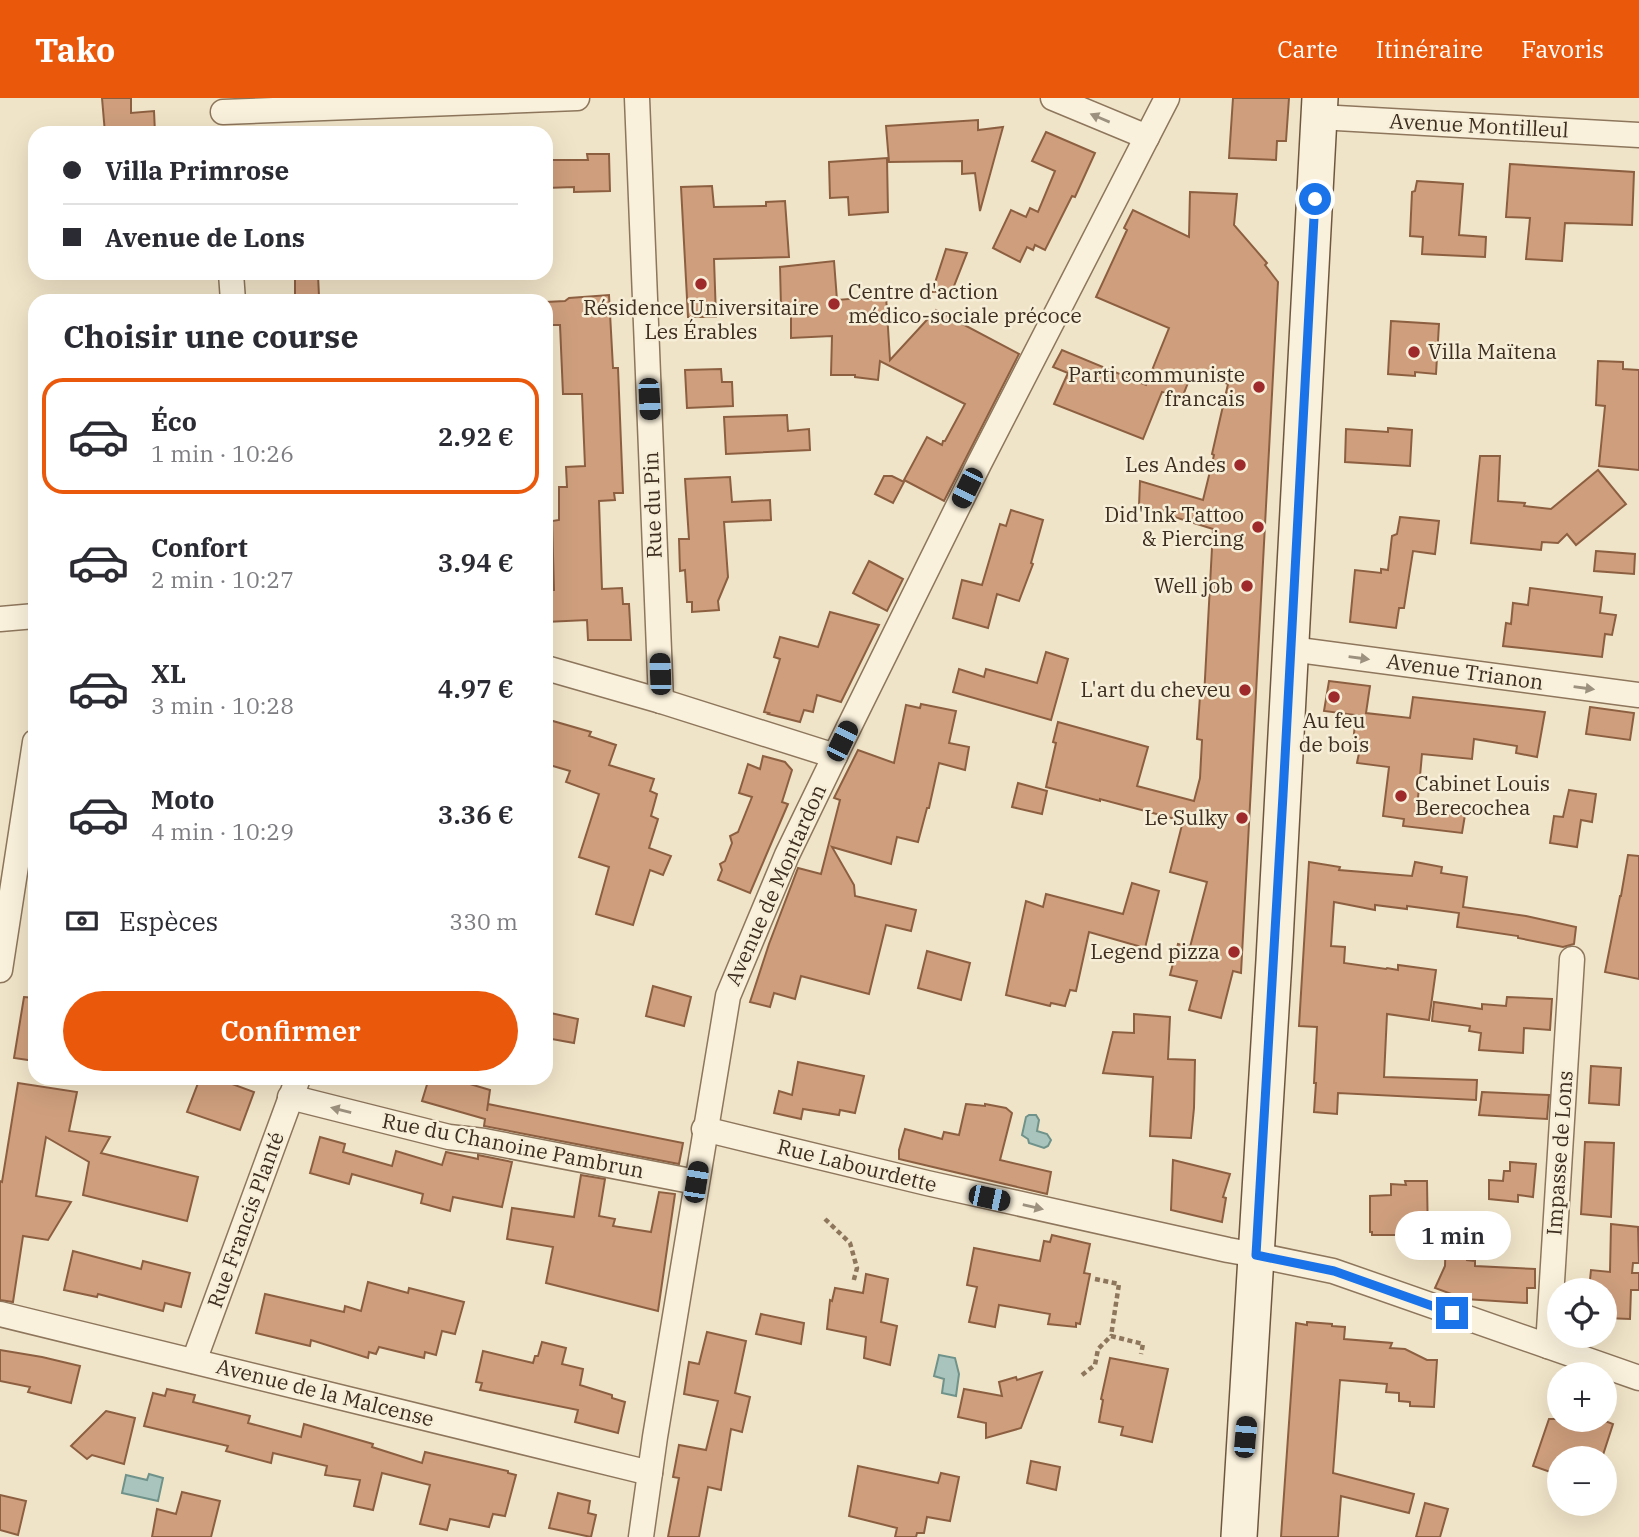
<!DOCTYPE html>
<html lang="fr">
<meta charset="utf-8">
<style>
:root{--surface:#fff;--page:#f2f2f3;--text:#2b2b33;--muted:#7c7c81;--line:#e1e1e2;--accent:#ea580c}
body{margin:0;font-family:"IBM Plex Serif",serif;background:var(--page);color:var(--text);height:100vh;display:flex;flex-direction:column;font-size:26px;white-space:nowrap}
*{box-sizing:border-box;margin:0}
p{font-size:23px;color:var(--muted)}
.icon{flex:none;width:38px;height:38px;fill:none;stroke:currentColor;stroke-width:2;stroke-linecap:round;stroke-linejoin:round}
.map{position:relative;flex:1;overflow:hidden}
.panel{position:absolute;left:28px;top:196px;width:525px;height:791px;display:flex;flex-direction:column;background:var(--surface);border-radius:21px;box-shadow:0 7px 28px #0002}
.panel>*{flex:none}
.top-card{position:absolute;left:28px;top:28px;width:525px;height:154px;border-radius:21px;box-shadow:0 7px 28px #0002;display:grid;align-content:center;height:154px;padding:0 35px;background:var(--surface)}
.buttons{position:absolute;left:1547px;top:1180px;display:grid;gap:14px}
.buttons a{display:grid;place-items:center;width:70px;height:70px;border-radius:50%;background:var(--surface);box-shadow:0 7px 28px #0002;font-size:35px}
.end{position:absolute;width:32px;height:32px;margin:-16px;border:9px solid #1a73e8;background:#fff;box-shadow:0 0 0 4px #fff}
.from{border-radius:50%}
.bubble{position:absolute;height:49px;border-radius:24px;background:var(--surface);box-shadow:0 7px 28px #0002;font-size:23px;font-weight:600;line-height:49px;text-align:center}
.car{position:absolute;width:21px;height:42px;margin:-21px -10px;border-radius:9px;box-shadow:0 0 5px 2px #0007;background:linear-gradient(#222 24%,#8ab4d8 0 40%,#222 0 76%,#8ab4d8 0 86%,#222 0)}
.top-card b{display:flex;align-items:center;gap:24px;height:66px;font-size:26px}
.top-card b+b{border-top:2px solid var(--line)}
.top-card i{width:18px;height:18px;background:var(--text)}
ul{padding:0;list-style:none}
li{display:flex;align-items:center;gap:21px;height:116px;margin:0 14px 10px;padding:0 21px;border:4px solid transparent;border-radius:21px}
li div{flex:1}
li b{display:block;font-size:26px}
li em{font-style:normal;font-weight:600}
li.on{border-color:var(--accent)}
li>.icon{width:63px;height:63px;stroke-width:1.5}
h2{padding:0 35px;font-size:32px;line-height:84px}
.pay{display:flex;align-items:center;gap:18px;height:77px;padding:0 35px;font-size:26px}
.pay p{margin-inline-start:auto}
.button{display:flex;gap:14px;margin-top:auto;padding:14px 35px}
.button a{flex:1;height:80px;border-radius:42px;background:var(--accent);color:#fff;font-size:28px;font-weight:600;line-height:80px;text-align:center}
header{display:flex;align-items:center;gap:42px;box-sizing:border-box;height:98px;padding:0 35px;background:var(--accent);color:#fff}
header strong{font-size:33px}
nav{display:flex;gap:38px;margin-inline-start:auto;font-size:24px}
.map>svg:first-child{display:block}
.water{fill:#a9c4bc;stroke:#6f938a;stroke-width:2}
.building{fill:#cf9f7d;stroke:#8d5f41;stroke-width:2}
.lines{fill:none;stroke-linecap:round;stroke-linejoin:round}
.minor-casing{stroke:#8d765c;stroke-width:27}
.secondary-casing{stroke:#6f573f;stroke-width:38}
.path{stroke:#8d765c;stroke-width:4.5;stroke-dasharray:5 3.5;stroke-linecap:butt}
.minor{stroke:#faf1dc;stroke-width:24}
.secondary{stroke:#faf1dc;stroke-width:35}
.oneway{fill:#9c907e}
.route{stroke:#1a73e8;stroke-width:9}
.poi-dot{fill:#9e2a2b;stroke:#f7eed8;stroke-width:2.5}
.labels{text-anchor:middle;stroke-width:5;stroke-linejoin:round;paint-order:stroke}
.street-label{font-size:21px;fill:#3d2e20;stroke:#f7eed8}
.poi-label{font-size:21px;fill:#3d2e20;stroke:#f7eed8;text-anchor:end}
</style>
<header>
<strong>Tako</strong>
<nav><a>Carte</a><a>Itinéraire</a><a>Favoris</a></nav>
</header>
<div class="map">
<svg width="1639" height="1439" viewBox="0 0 1639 1439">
<rect width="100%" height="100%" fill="#f0e4c8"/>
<g class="water">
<path d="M1029,1017H1036L1039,1022L1037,1033L1047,1036L1051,1042L1048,1048L1044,1050L1029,1045L1028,1041L1022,1037L1026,1019Z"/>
<path d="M939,1257L955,1260L959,1276L956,1298L942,1295L944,1281L934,1278Z"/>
<path d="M149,1376L163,1380L158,1403L122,1395L126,1377L147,1382Z"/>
</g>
<g class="building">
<path d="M102,0H131V15L154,13L155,35H105Z"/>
<path d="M1233,0H1289L1286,43H1277L1276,62L1229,60Z"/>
<path d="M978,22V32L1003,29L980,113L975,75L962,76V63L889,64L886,28Z"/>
<path d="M1046,34L1095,55L1075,99L1072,98L1045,152L1035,147L1033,152L1027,149L1020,164L993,150L1011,112L1026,119L1030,110L1038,114L1055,73L1032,63Z"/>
<path d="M587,56H609L610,93L574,94V89L546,90V62H588Z"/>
<path d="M887,60L888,114L849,117L848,99L830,100L829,64Z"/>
<path d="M1510,66L1634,74L1632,127L1565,125L1562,163L1526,161L1530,120L1506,119Z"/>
<path d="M1417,83L1463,86L1459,137L1486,139L1485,159L1422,156L1423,139L1410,138L1412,94L1415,93Z"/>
<path d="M712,88L714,109L766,108V104L785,103L789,159L714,161L716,219H688L681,89Z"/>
<path d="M1190,94L1237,96L1234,127L1267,165L1265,167L1278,184L1241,875L1233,873L1221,920L1189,912L1197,883L1170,877L1178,846L1190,849L1207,784L1170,774L1183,723L1100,701V703L1046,689L1056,645L1053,644L1058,624L1148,649L1137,688L1194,703L1200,680L1202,642L1197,641L1200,598L1204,599L1213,431L1139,408L1140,383L1203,402L1214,357L1212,356L1228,286L1193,272L1182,300L1162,294L1143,341L1054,306L1068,275L1053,269L1062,252L1146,287L1169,230L1096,199L1127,132L1124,130L1133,112L1189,139Z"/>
<path d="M946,151L967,155L952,193L932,194Z"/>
<path d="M834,163L837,202L886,198L890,262L936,212L1019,256L944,403L904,382L927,339L942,347L943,343H945L965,306L880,263L878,282L855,279V277H831L832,238L791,240V209L781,210L780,169Z"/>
<path d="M318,177L319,198L295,200V179Z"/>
<path d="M609,197L613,270H618L623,395H614L615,402L599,403L602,491L622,490L623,506H629L631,542H588L587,522L546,524V492H554L552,423L559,422V389H567L566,369L585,368L582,296H563L560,227H546V204L565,203L569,200Z"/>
<path d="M1391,223L1439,226L1436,276L1415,274V278L1388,276Z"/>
<path d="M1598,263L1623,264V271L1639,272V372L1599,368L1605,308L1596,307Z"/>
<path d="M721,271L722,284H732L733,308L687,310L685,272Z"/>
<path d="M787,317L788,333L809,331L810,352L726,356L724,319Z"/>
<path d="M1388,330L1412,332L1410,368L1345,364L1346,331L1388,334Z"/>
<path d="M1480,358H1500L1498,403L1525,405L1524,408L1551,411L1598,372L1626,406L1576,447L1567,436L1558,445L1542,444L1541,452L1471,445Z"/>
<path d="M884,378H892L904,384L893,405L875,396Z"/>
<path d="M730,379L732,404L770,402L771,422L724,424L728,479L718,503L719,512L692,514V504H687L685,472L680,473L679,441H689L685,381Z"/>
<path d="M1011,412L1043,422L1031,465L1033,466L1019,503L997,496L988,530L953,520L962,482L982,487L1000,426L1006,428Z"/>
<path d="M1400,419L1439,423L1435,456L1413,453L1404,510H1399L1396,530L1350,524L1355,472L1381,475V471L1388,472L1392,438L1397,436Z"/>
<path d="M1596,453L1635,456L1634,476L1594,473Z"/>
<path d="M869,463L903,481L887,513L853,495Z"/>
<path d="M1530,490L1602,499L1600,515L1616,517L1612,537L1605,536L1602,559L1503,548L1506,525L1511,526L1513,505L1528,507Z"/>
<path d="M830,514L879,527L841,604L817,597L813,614L804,612L800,624L768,616L769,615L764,614L780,561L774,559L780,539L818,549Z"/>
<path d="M1046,554L1068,561L1051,622L953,594L959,571L984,579L986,571L1037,585Z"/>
<path d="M1329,583L1370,588L1366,615L1410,620L1413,599L1545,614L1537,659L1516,655L1517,648L1474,641L1472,661L1422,656L1417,711L1465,717L1462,735L1403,728L1404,721L1383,718L1389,669L1357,665L1359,655L1352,654L1356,617L1324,613Z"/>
<path d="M921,606L956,613L949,645L969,649L965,672L939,665L929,710H927L918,744L897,739L891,766L832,749L854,787L855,798L916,812L911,833L886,827L869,896L801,878L795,901L774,895L770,909L750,904L769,846L798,770L821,776L840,702L834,700L858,652L894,665L906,607L920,610Z"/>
<path d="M1590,609L1634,615L1630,642L1586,636Z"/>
<path d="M546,621L591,634L589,638L616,647L609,667L654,681L650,693L657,696L651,718L658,721L649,750L671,758L663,777L650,772L633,827L596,816L609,769L579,759L599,696L566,684L570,673L546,666Z"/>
<path d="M763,658L785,664L792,672L782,704L788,706L750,795L718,782L722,772L720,766L725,763L732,745L730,738L738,734L752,699L739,695L748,666L760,671Z"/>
<path d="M1018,685L1047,693L1042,716L1012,709Z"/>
<path d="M1569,692L1596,696L1592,724L1581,722L1577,749L1550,745L1554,718L1563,719Z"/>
<path d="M1628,757L1639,758V881L1605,874L1620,798H1621Z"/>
<path d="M1309,764L1340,769L1339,772L1412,778L1415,764L1442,769L1441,775L1467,779L1463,809L1526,818L1576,829L1574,846L1563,849L1518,840V838L1457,829L1459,815L1407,808V811L1375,807V812L1334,804L1331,848L1345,849L1344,865L1386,871L1387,870L1398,872V867L1436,872L1429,922L1387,916L1384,979L1477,982L1476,1002L1338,995L1337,1016L1314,1014L1316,985H1314L1317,929L1299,928Z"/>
<path d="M1132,785L1159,793L1145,850L1089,834L1076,893L1070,892L1065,908L1051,905L1050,908L1006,897L1026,803L1043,809L1046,796L1123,816Z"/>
<path d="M927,853L970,865L961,902L918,890Z"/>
<path d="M653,888L691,899L684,928L646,918Z"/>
<path d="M24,899L35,900V963L14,960Z"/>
<path d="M1507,899L1552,901L1550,932L1524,930L1523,955L1479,952L1481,935L1469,933L1470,928L1432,923L1434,904L1482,911V906L1506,908Z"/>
<path d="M546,914L578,921L574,945L546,940Z"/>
<path d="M1134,916L1170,919L1168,961L1195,962L1194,1010L1191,1040L1150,1038L1153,979L1103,975L1113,934L1134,935Z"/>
<path d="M798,964L864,978L855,1015L840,1012L839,1017L803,1011L801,1021L774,1015L779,993L792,997Z"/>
<path d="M1591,968L1621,970L1619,1007L1589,1005Z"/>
<path d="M200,980H216L254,994L240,1032L187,1014Z"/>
<path d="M429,980H450L490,992L487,1013L488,1006L683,1045L679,1066L484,1028L485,1021L422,1003Z"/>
<path d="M18,985L77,994L69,1033L110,1039L101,1055L198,1079L187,1123L83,1097L89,1064L46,1039L36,1098L71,1104L48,1142L23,1138L13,1204L0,1202V1083L2,1084Z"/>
<path d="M1482,994L1549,997L1547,1021L1479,1017Z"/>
<path d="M966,1006L985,1008V1006L1006,1010L1012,1015L1000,1062L1051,1074L1047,1096L899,1061V1052L905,1031L942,1041L944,1034L959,1037Z"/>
<path d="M320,1039L345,1046L343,1054L392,1068L396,1053L442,1067L446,1054L478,1061V1057L512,1064L502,1109L453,1099L450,1113L421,1105L423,1096L352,1076L349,1086L310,1075Z"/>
<path d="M1585,1044L1614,1045L1611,1119L1581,1116Z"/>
<path d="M1173,1062L1230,1076L1223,1099L1226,1100L1222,1124L1171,1112Z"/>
<path d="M1510,1064L1536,1066L1533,1099L1518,1097V1104L1489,1101V1082L1503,1083L1504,1073H1510Z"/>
<path d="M581,1077L605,1081L599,1118L615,1121L613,1128L651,1134L659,1094L675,1096L658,1213L546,1185L553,1149L507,1141L512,1110L574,1119Z"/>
<path d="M1405,1083H1427L1428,1144L1406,1145V1137H1372V1134H1370V1098L1391,1097V1086L1406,1087Z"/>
<path d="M1611,1126L1638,1129L1639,1165H1633L1632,1175H1639V1192H1631L1630,1221L1605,1220V1192H1589L1591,1172L1610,1174Z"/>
<path d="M1446,1132H1469L1467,1162L1475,1163V1168L1535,1171V1190H1527V1205L1465,1201L1435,1190L1445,1168Z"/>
<path d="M1052,1137L1090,1146L1084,1175L1090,1176L1080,1226L1076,1225V1229L1048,1226L1050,1216L999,1207L995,1229L969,1224L977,1189L967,1187L974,1150L1040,1163L1044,1143L1050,1144Z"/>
<path d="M73,1153L141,1171L143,1163L190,1175L181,1209L165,1205L163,1213L98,1196L97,1199L64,1192Z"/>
<path d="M866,1176L888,1181L881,1224L897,1228L890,1267L864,1260L866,1239L827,1231L830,1202L832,1203L835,1190L863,1195Z"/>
<path d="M368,1184L408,1195L409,1190L464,1204L455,1236L442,1233L436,1257L425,1254L424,1260L379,1249L376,1256L369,1254L368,1260L311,1242L310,1248L256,1235L265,1196L344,1214L345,1208L361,1213Z"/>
<path d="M761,1216L804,1225L801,1246L756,1236Z"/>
<path d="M1307,1224L1332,1226V1228L1345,1229L1344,1241L1392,1245L1390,1250L1405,1251L1427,1262H1437L1434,1309L1410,1308V1304L1399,1303V1295L1386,1294L1387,1286L1340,1282L1333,1375L1414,1396L1409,1415L1341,1398L1338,1439H1281L1296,1225L1307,1227Z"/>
<path d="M707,1234L746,1243L735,1295L750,1299L742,1334L731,1331L721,1392L708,1389L699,1439H668L679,1380L673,1379L679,1347L706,1352L718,1303L684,1296L689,1264L699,1266Z"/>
<path d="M542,1244L566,1250L562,1266L583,1271L580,1287L612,1297V1300L625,1304L618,1335L575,1324L578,1312L480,1292L482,1285L476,1284L483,1253L533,1265L535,1258H538Z"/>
<path d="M0,1252L42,1259L80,1268L71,1305L28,1294L30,1289L0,1283Z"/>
<path d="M1110,1260L1168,1271L1152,1344L1121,1337L1123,1329L1099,1324L1103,1302L1101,1301Z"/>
<path d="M1042,1274L1021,1330L986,1340V1325L958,1319L964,1291L1002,1298L999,1284L1016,1279L1017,1282Z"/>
<path d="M167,1291L195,1297L193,1304L250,1318L248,1325L301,1339L304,1326L373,1346L372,1349L422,1365L425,1354L508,1373V1375L516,1377L505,1418L493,1416L489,1429L450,1421L447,1432L420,1426L430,1387L382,1375L373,1412L354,1408L360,1382L325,1377L327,1368L273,1355L271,1365L226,1353L228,1348L144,1328L153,1295L165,1298Z"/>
<path d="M106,1313L135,1320L124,1366L92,1357L87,1361L71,1348Z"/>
<path d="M1549,1321H1600L1613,1326L1602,1360H1559V1377L1533,1368Z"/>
<path d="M1031,1363L1060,1369L1056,1392L1027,1385Z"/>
<path d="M858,1368L938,1385L941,1375L959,1379L950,1423L927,1419L924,1435H917L916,1439H895L897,1430L849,1418Z"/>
<path d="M182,1394L220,1403L211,1439H152L157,1411L176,1416Z"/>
<path d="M558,1395L590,1403L588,1415L596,1417L591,1439L549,1430Z"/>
<path d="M0,1397L26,1403L18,1437L0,1432Z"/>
<path d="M1425,1405L1448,1411L1440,1439H1416Z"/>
</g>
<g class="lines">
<g class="minor-casing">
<g id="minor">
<path d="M637,0L661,603"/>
<path d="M1053,0L1147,39"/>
<path d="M223,14L577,0"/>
<path d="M1319,19L1639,37"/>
<path d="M231,175L233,203"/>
<path d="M0,521L35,518"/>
<path d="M1291,551L1639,597"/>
<path d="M546,570L661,603L835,658"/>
<path d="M0,872L35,644"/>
<path d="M290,999L449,1039L484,1043L696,1084"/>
<path d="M704,1031L927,1085L1228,1152L1256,1157L1333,1173L1639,1280"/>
<path d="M0,1216L650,1375"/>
<path d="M1548,1248L1572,861"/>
<path d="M194,1263L298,980"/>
<path d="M641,1439L655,1339L728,898L787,757L849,629L979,366L1167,0"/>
</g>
</g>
<g class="secondary-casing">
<path id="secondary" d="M1239,1439L1274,862L1320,0"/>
</g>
<g class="path">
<path d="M825,1121L850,1145L857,1170L853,1185"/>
<path d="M1095,1181L1119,1186L1111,1238"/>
<path d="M1082,1277L1095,1267L1098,1251L1111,1238L1143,1246L1141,1256"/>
</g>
<use href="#minor" class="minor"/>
<use href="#secondary" class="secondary"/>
</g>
<defs><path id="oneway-solid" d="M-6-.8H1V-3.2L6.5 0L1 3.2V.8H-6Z" transform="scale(1.75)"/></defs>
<g class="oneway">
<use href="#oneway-solid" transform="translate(1100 20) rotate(-157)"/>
<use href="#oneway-solid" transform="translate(1359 560) rotate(8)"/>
<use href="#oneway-solid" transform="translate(1584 590) rotate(8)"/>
<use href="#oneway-solid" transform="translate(341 1012) rotate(-166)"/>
<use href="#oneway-solid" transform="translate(1033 1109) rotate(13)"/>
</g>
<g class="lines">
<path class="route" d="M1315,101L1283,697L1256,1157L1334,1173L1452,1215"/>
</g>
<g class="poi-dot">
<circle cx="701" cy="186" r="7"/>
<circle cx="834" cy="206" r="7"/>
<circle cx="1414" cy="254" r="7"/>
<circle cx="1259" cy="289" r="7"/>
<circle cx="1240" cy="367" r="7"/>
<circle cx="1258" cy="429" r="7"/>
<circle cx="1247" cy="488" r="7"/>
<circle cx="1245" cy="592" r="7"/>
<circle cx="1334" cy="599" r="7"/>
<circle cx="1401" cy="698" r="7"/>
<circle cx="1242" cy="720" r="7"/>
<circle cx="1234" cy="854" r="7"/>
</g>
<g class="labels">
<g class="street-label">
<text transform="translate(1479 28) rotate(3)" y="7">Avenue Montilleul</text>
<text transform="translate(653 407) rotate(-92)" y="7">Rue du Pin</text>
<text transform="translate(1465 574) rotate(8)" y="7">Avenue Trianon</text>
<text transform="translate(776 787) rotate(-66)" y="7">Avenue de Montardon</text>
<text transform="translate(513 1048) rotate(11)" y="7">Rue du Chanoine Pambrun</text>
<text transform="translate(1560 1055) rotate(-86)" y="7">Impasse de Lons</text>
<text transform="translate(857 1068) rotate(14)" y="7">Rue Labourdette</text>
<text transform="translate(246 1122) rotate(-70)" y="7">Rue Francis Planté</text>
<text transform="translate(325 1295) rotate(14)" y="7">Avenue de la Malcense</text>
</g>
<g class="poi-label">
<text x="848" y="201" text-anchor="start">Centre d'action<tspan x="848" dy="24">médico-sociale précoce</tspan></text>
<text x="701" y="217" text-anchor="middle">Résidence Universitaire<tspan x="701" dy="24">Les Érables</tspan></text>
<text x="1428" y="261" text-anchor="start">Villa Maïtena</text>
<text x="1245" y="284">Parti communiste<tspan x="1245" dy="24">francais</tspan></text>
<text x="1226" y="374">Les Andes</text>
<text x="1244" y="424">Did'Ink Tattoo<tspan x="1244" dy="24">&amp; Piercing</tspan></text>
<text x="1233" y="495">Well job</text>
<text x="1231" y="599">L'art du cheveu</text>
<text x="1334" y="630" text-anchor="middle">Au feu<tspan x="1334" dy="24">de bois</tspan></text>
<text x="1415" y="693" text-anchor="start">Cabinet Louis<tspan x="1415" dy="24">Berecochea</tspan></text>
<text x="1228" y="727">Le Sulky</text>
<text x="1220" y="861">Legend pizza</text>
</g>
</g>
</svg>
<div class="buttons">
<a><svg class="icon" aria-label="locate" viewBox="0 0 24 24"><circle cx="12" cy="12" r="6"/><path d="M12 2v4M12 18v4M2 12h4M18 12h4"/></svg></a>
<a>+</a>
<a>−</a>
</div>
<i class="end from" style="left:1315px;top:101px"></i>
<i class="end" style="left:1452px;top:1215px"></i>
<div class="bubble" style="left:1395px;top:1113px;width:116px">1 min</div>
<i class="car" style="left:649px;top:301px;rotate:177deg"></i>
<i class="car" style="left:967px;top:390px;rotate:206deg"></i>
<i class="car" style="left:660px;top:576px;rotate:358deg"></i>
<i class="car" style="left:842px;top:643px;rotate:26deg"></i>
<i class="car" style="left:696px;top:1084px;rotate:9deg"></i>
<i class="car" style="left:989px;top:1100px;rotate:102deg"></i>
<i class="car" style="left:1245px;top:1339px;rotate:5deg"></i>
<div class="top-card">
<b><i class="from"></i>Villa Primrose</b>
<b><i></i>Avenue de Lons</b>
</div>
<section class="panel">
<h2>Choisir une course</h2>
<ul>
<li class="on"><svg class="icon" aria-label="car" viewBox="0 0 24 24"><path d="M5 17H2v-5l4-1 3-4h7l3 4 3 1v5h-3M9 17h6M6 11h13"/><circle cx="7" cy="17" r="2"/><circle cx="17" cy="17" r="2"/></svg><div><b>Éco</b><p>1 min · 10:26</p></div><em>2.92 €</em></li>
<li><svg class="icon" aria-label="car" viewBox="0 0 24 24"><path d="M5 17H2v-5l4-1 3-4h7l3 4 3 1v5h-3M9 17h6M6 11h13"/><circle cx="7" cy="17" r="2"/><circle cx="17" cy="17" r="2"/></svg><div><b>Confort</b><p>2 min · 10:27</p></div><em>3.94 €</em></li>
<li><svg class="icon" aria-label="car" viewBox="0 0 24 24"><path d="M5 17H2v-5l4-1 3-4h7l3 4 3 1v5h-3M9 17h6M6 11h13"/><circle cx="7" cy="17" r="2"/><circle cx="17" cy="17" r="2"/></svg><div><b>XL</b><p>3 min · 10:28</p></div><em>4.97 €</em></li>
<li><svg class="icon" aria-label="car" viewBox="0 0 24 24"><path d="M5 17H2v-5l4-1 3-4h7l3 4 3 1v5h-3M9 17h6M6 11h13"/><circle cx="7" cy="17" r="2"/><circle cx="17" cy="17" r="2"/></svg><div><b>Moto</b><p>4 min · 10:29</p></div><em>3.36 €</em></li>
</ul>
<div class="pay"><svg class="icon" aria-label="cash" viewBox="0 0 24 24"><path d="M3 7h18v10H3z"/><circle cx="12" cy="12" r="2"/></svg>Espèces<p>330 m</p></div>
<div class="button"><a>Confirmer</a></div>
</section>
</div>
